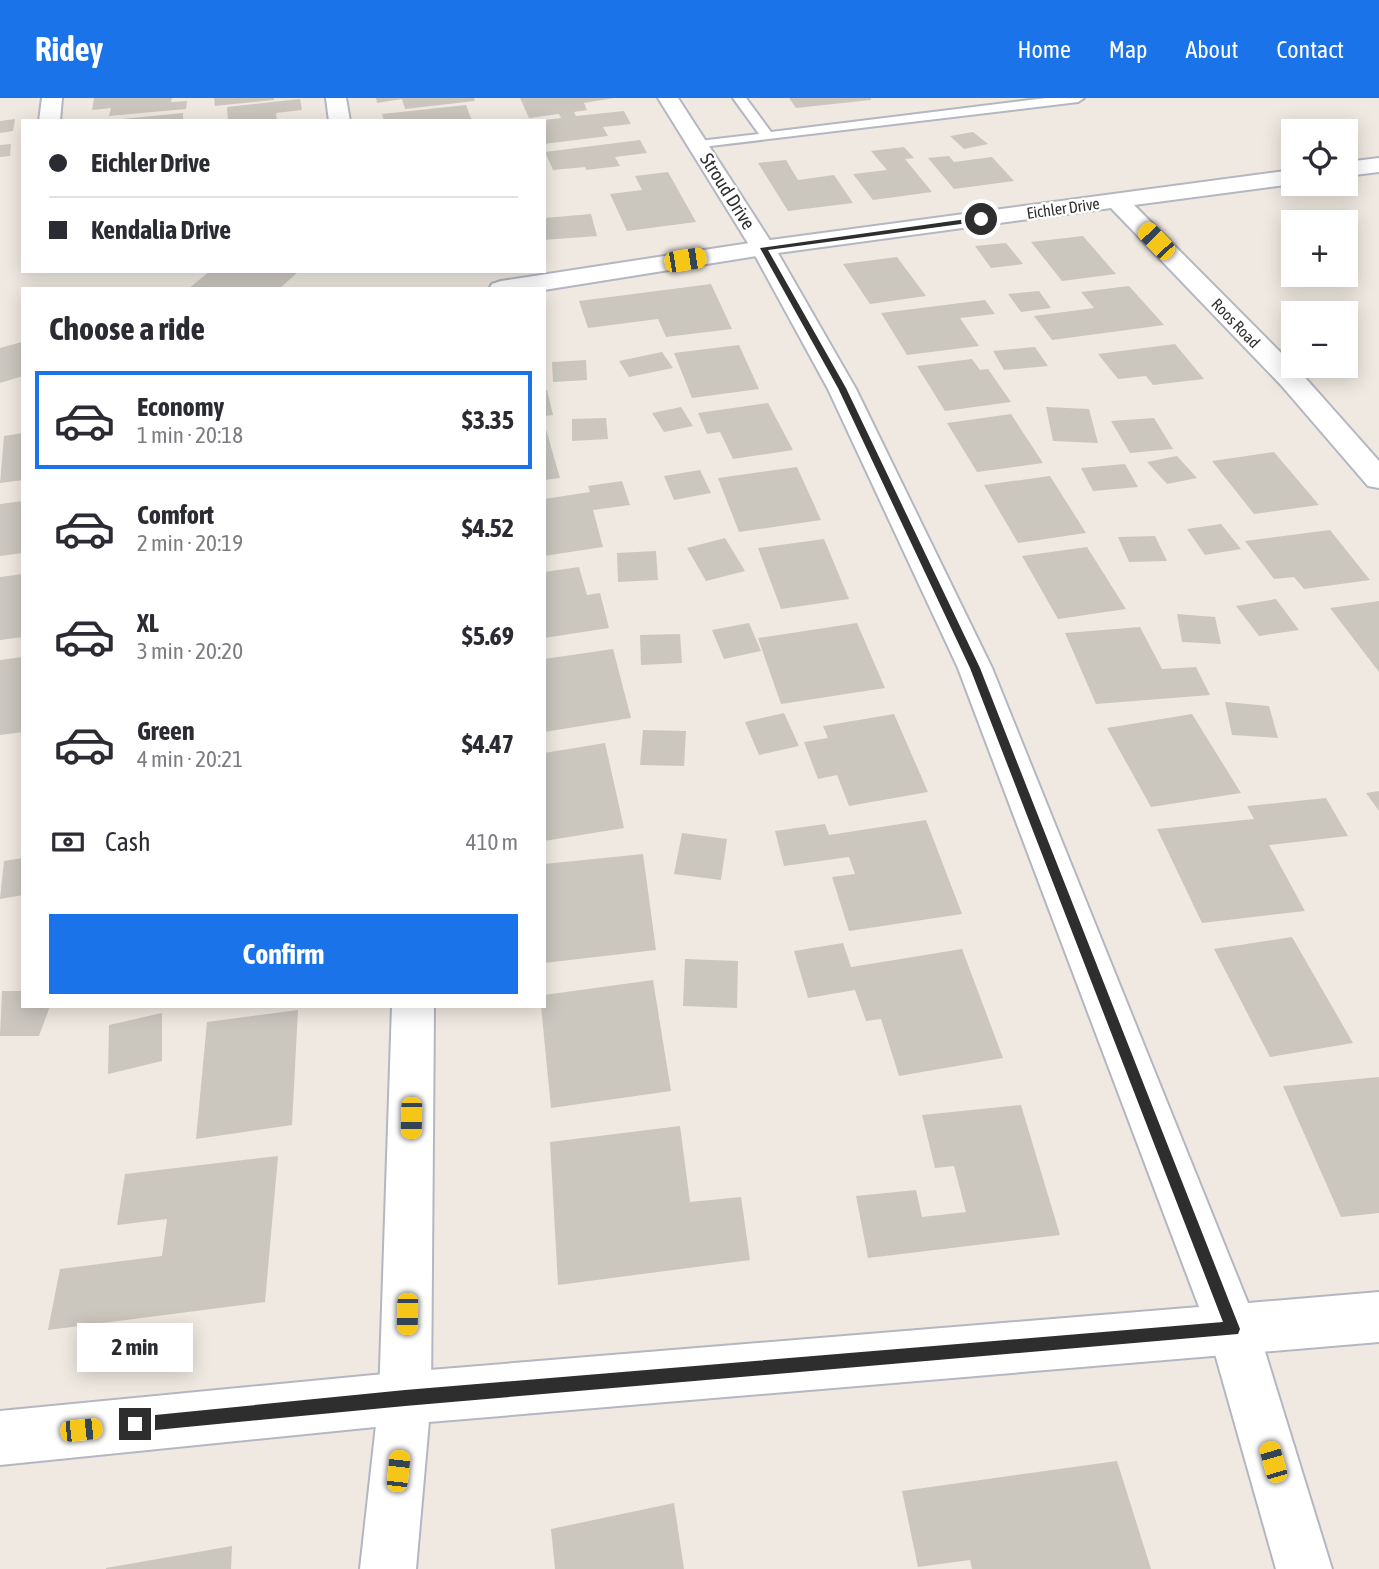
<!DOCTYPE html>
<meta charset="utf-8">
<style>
:root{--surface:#fff;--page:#f7f7f7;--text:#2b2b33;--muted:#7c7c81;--line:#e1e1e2;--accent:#1a73e8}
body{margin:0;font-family:"Asap Condensed",sans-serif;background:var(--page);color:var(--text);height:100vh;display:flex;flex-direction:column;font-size:26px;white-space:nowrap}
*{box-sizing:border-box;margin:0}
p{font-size:23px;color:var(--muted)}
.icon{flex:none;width:38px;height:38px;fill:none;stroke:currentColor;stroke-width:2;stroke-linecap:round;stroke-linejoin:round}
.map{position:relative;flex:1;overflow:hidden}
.panel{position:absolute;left:21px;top:189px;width:525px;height:721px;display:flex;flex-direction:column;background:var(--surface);border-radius:0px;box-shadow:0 4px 18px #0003}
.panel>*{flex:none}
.banner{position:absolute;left:21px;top:21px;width:525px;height:154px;border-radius:0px;box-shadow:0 4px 18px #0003;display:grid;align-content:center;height:154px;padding:0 28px;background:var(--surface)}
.tools{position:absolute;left:1281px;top:21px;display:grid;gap:14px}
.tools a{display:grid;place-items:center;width:77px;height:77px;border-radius:0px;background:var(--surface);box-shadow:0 4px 18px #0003;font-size:35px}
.end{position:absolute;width:32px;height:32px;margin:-16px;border:9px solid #2e2e2e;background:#fff;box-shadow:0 0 0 4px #fff}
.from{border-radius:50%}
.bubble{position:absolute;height:49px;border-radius:0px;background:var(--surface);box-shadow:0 4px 18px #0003;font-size:23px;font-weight:700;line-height:49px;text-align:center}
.car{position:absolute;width:21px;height:42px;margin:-21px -10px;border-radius:9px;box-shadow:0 0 5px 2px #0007;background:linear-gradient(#f5c518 24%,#345 0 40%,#f5c518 0 76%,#345 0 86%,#f5c518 0)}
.banner b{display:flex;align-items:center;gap:24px;height:66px;font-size:26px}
.banner b+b{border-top:2px solid var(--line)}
.banner i{width:18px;height:18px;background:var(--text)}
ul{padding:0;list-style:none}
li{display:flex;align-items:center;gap:21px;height:98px;margin:0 14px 10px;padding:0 14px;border:4px solid transparent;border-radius:0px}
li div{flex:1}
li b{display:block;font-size:26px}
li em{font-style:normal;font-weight:700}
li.active{border-color:var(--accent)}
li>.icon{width:63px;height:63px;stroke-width:1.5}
h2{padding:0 28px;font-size:32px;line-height:84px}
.pay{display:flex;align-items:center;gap:18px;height:77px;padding:0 28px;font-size:26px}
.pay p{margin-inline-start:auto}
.cta{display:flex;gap:14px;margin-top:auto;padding:14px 28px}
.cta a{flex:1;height:80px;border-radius:0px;background:var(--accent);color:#fff;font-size:28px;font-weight:700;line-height:80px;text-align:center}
header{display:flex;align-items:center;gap:42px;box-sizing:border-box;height:98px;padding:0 35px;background:var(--accent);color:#fff}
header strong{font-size:33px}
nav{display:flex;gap:38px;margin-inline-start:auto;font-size:24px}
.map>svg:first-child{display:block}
.building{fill:#cbc7bf}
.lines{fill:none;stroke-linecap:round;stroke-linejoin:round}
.service-casing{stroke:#b4b7c1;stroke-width:4}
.minor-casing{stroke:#b4b7c1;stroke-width:4}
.tertiary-casing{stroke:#b4b7c1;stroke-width:4}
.service{fill:#fff;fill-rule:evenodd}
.minor{fill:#fff;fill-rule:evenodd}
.tertiary{fill:#fff;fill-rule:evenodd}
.route{fill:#2e2e2e}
.labels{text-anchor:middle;stroke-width:5;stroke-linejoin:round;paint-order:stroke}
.far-street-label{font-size:16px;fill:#2e2e2e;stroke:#fff}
.street-label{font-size:19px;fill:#2e2e2e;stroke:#fff}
</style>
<header>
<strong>Ridey</strong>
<nav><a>Home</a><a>Map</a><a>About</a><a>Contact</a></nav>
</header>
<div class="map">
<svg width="1379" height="1471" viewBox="0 0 1379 1471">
<rect width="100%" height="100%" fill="#efe9e1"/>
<g class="building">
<path d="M94,0H172L171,4L187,3L186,11L109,18L111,10L92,12Z"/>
<path d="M214,0H274V2L215,8Z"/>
<path d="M376,0H474L475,3L405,11L402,1L377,5Z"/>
<path d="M520,0H614L584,5L587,12L574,14L576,18L624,13L631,26L603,29L608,38L544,46V22L561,20L559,16L529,20Z"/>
<path d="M789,0H871V2L796,10Z"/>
<path d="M300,1L302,12L276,15L277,23H228L227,9Z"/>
<path d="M466,7L472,23H384L382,16Z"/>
<path d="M183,15V23H122V21Z"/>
<path d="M15,21L13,33L0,35V23Z"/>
<path d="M973,34L988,46L964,51L950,38Z"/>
<path d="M640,42L647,55L615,59L620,68L586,72L585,69L553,72L545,54Z"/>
<path d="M11,46L10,58L0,59V47Z"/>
<path d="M904,49L914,60L905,61L932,94L873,102L853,76L887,72L871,53Z"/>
<path d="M949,58L954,64L992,59L1014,83L954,91L928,60Z"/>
<path d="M786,62L798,82L834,77L853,105L788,113L758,65Z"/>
<path d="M668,74L696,124L627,133L610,96L642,92L635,78Z"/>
<path d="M591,116L597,138L544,142V120Z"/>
<path d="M1083,138L1116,176L1062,183L1031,144Z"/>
<path d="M1006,145L1023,166L991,170L975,148Z"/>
<path d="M897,159L926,198L870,206L843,166Z"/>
<path d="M210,173L225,174L299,173L279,191H188Z"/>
<path d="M711,186L732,231L666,239L658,221L588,230L579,203Z"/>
<path d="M1129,188L1164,227L1052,242L1034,218L1094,210L1081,194Z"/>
<path d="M1039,193L1051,210L1021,214L1008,196Z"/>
<path d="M985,202L995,216L960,220L979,248L907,257L881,215Z"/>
<path d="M22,244L23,278L0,285V250Z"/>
<path d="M1175,246L1204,281L1153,287L1146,278L1118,281L1098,256Z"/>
<path d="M739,247L759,291L692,300L674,255Z"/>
<path d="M1035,249L1048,268L1004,272L993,253Z"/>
<path d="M662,254L673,270L629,279L619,263Z"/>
<path d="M972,261L980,272L988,271L1011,304L945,313L917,268Z"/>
<path d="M586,262L587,282L553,284L552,264Z"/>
<path d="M544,292H547L553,317L544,318Z"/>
<path d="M768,305L793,352L733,361L720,334L707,336L698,315Z"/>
<path d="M681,309L693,328L664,334L652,315Z"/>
<path d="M1046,309L1089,311L1098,345L1053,343Z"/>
<path d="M1011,316L1043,365L977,374L947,325Z"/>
<path d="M606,320L608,341L572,343V321Z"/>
<path d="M1154,320L1173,351L1130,355L1111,323Z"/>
<path d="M545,328L560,380L544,382V328Z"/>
<path d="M23,335V382L0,385L4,338Z"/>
<path d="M1274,354L1319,407L1254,416L1212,363Z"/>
<path d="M1177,358L1197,380L1167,386L1147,364Z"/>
<path d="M1125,366L1138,389L1093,393L1081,370Z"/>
<path d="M797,369L821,422L739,434L718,380Z"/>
<path d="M700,372L711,395L674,402L664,378Z"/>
<path d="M1050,378L1086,435L1018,445L984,387Z"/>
<path d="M622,383L630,407L593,412L603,449L544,458V401L590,394L588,388Z"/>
<path d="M23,403V455L0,458V406Z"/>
<path d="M1221,426L1241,451L1205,457L1187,431Z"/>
<path d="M1330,432L1370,482L1304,491L1294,479L1274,481L1245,443Z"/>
<path d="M1155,438L1167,463L1129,464L1118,439Z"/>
<path d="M725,440L745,473L706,483L687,450Z"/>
<path d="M824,441L849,501L781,511L758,450Z"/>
<path d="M1087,449L1126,511L1058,521L1022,458Z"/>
<path d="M656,453L658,482L618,484L617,455Z"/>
<path d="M579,469L587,497L600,495L609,530L544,540V474Z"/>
<path d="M23,476V539L0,542V479Z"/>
<path d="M1276,501L1299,532L1259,538L1236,508Z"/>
<path d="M1379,503V574L1330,510Z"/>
<path d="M1177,516L1215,519L1221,546L1182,544Z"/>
<path d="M749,525L761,553L724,561L712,532Z"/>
<path d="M857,525L885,590L781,606L758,540Z"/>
<path d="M1140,529L1162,571L1196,569L1210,597L1096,606L1065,535Z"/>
<path d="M680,536L682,565L641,567L640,537Z"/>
<path d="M613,551L631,620L544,634V561Z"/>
<path d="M23,559V634L0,637V562Z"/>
<path d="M1225,604L1269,608L1278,640L1232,637Z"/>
<path d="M784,615L799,648L759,657L745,624Z"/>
<path d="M894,616L928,694L849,708L837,677L818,681L804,644L828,640L823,628Z"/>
<path d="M1192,616L1241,695L1151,709L1107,630Z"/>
<path d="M643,632L686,633L684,668L640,667Z"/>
<path d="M605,645L624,730L544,743V655Z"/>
<path d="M1379,693V713L1366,695Z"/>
<path d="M1326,700L1348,738L1269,747L1305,813L1202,825L1157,731L1254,721L1247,708Z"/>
<path d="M926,722L962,816L849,833L832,779L855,776L849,759L784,768L775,733L825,726L829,737Z"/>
<path d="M682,735L727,741L721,782L674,776Z"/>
<path d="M643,756L656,852L544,865V766Z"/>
<path d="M23,760V797L0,801L4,763Z"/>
<path d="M1292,839L1353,945L1270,959L1214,851Z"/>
<path d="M843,845L851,869L962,851L1003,960L899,978L881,921L866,923L855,892L808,900L794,853Z"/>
<path d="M685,861L738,863L737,910L683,908Z"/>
<path d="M653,882L671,993L551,1010L541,908H544V897Z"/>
<path d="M2,893H23V908H50L39,938H0Z"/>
<path d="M298,912L292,1027L196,1041L207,924Z"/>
<path d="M162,915V963L108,976L109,927Z"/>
<path d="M1379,979V1115L1341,1119L1283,988Z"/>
<path d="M1021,1007L1060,1137L868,1160L856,1098L916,1092L922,1119L966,1114L954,1068L935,1070L922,1017Z"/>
<path d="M680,1028L690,1104L741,1099L750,1162L558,1187L550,1044Z"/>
<path d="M278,1058L265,1204L48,1232L60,1171L162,1158L167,1121L117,1127L125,1076Z"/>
<path d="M1117,1363L1151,1471H972L970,1462L918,1469L902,1393Z"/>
<path d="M674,1405L684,1471H555L551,1431Z"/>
<path d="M232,1448L231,1471H106V1470Z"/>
</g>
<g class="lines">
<g class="service-casing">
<path id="service" d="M733,0H746L771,34L1046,0H1084L1078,4L694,50V44L699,43L759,36Z"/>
</g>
<g class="minor-casing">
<g id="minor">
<path d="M42,0H62L60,23H39Z"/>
<path d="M326,0H346L350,23H329Z"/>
<path d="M1379,60V74L1346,78V64Z"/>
<path d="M1293,72V86L1134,107L1301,275L1379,363V390L1368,388L1281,287L1111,110L763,157L544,192L489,191L492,186L501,183L763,143Z"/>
<path d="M392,908H434L431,1300L416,1471H360L379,1300Z"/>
<path d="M1233,1206L1251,1213L1258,1231L1332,1471H1276L1208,1231L1215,1213Z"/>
</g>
</g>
<g class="tertiary-casing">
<path id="tertiary" d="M658,0H678L775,150L856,291L992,570L1248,1205L1379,1194V1244L405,1326L0,1367V1313L405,1274L1199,1209L958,570L828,291L751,150Z"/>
</g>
<use href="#service" class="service"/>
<use href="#minor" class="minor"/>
<use href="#tertiary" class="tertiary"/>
</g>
<path class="route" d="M981,119L983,123L768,152L846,290L980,570L1240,1231L1238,1236L405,1308L135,1334L130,1332V1321L135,1319L405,1292L1223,1224L970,570L838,290L760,150Z"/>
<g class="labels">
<g class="far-street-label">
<text transform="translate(1063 110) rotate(-8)" y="6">Eichler Drive</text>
<text transform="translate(1236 225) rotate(46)" y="6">Roos Road</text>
</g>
<g class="street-label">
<text transform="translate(728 93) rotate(58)" y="7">Stroud Drive</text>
</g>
</g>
</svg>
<div class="tools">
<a><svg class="icon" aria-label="locate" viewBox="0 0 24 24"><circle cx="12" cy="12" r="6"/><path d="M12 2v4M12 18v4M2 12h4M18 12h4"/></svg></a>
<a>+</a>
<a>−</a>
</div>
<i class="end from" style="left:981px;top:121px"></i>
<i class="end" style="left:135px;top:1326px"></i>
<div class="bubble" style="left:77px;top:1225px;width:116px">2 min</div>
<i class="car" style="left:1156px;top:143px;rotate:316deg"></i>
<i class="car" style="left:685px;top:162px;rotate:81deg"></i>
<i class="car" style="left:411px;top:1020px;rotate:181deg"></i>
<i class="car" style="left:407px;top:1216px;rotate:181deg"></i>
<i class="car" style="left:81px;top:1332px;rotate:84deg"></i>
<i class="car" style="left:1273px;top:1364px;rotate:344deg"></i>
<i class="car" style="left:398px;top:1373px;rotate:6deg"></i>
<div class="banner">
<b><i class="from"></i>Eichler Drive</b>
<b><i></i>Kendalia Drive</b>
</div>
<section class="panel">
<h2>Choose a ride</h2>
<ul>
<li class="active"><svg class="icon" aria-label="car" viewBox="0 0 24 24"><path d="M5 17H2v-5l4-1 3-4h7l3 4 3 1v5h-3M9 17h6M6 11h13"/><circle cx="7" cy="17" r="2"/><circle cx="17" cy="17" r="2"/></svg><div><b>Economy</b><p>1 min · 20:18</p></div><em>$3.35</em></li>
<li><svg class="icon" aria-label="car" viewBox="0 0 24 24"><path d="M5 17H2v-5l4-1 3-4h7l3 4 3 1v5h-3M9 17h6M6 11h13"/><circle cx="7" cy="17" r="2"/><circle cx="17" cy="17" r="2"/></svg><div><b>Comfort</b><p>2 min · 20:19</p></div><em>$4.52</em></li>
<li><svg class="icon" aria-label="car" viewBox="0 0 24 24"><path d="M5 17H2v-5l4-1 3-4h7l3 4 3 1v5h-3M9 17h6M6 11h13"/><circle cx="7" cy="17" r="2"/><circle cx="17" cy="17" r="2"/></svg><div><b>XL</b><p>3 min · 20:20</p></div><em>$5.69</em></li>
<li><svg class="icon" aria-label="car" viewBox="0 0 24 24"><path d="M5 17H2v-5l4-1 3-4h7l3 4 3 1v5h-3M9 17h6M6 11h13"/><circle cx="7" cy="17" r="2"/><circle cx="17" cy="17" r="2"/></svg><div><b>Green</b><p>4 min · 20:21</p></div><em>$4.47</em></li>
</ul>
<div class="pay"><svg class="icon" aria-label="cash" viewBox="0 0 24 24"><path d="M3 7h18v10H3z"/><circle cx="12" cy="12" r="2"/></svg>Cash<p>410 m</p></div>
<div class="cta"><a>Confirm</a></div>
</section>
</div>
